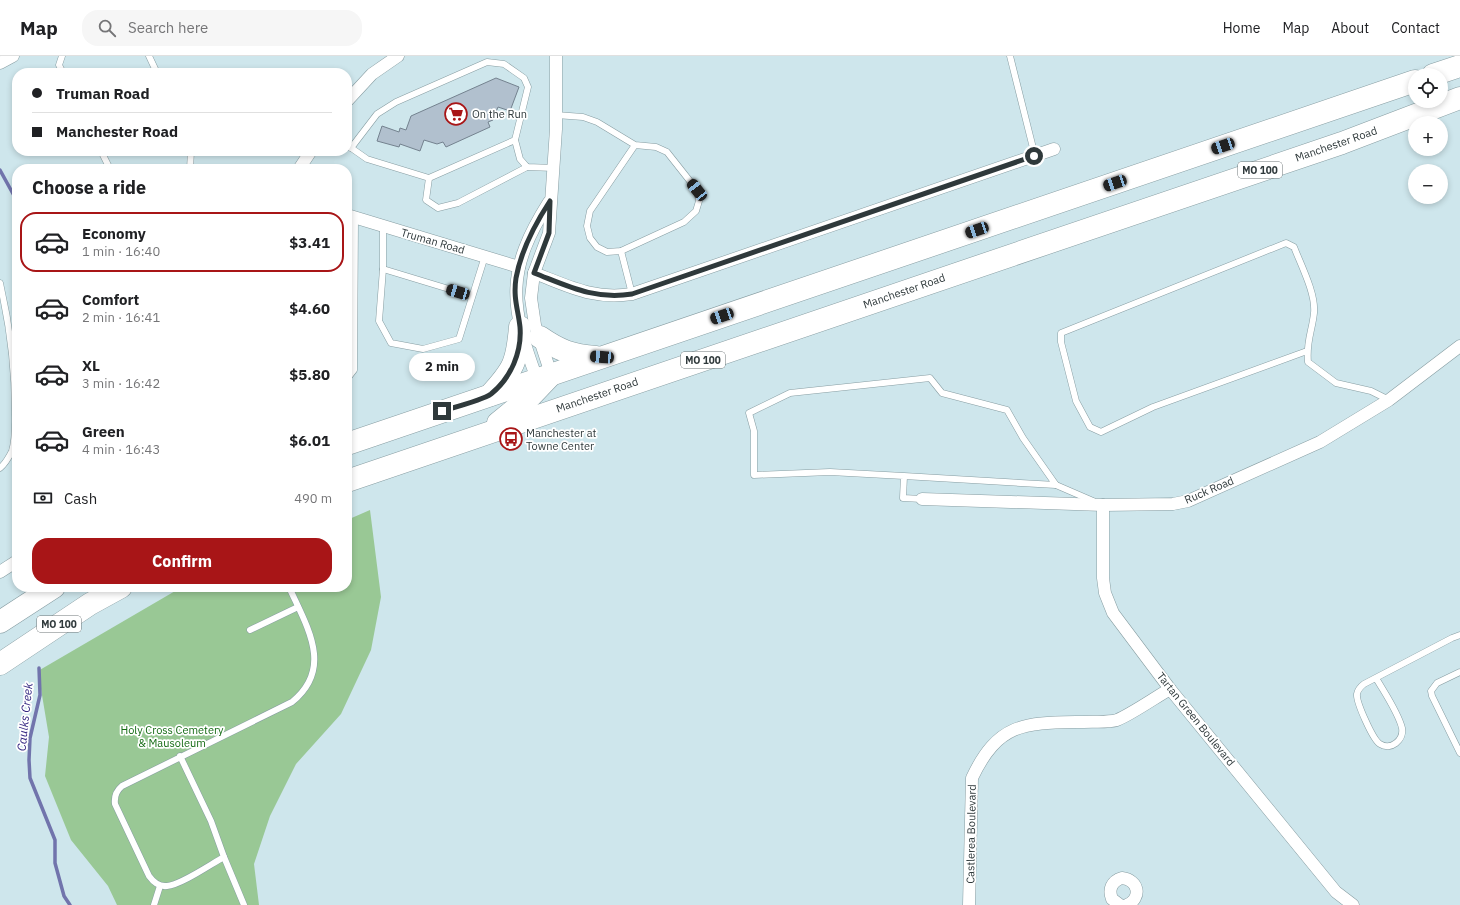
<!DOCTYPE html>
<meta charset="utf-8">
<style>
:root{--surface:#fff;--page:#f6f6f6;--text:#202124;--muted:#757577;--line:#e0e0e0;--accent:#a81517}
body{margin:0;font-family:"IBM Plex Sans",sans-serif;background:var(--page);color:var(--text);height:100vh;display:flex;flex-direction:column;font-size:15px;white-space:nowrap}
*{box-sizing:border-box;margin:0}
p{font-size:13px;color:var(--muted)}
.icon{flex:none;width:22px;height:22px;fill:none;stroke:currentColor;stroke-width:2;stroke-linecap:round;stroke-linejoin:round}
.map{position:relative;flex:1;overflow:hidden}
.drawer{position:absolute;left:12px;top:108px;width:340px;height:428px;display:flex;flex-direction:column;background:var(--surface);border-radius:16px;box-shadow:0 2px 6px #0003}
.drawer>*{flex:none}
.hud{position:absolute;left:12px;top:12px;width:340px;height:88px;border-radius:16px;box-shadow:0 2px 6px #0003;display:grid;align-content:center;height:88px;padding:0 20px;background:var(--surface)}
.fabs{position:absolute;left:1408px;top:12px;display:grid;gap:8px}
.fabs a{display:grid;place-items:center;width:40px;height:40px;border-radius:50%;background:var(--surface);box-shadow:0 2px 6px #0003;font-size:20px}
.end{position:absolute;width:18px;height:18px;margin:-9px;border:5px solid #2f393b;background:#fff;box-shadow:0 0 0 2px #fff}
.from{border-radius:50%}
.bubble{position:absolute;height:28px;border-radius:14px;background:var(--surface);box-shadow:0 2px 6px #0003;font-size:13px;font-weight:700;line-height:28px;text-align:center}
.car{position:absolute;width:12px;height:24px;margin:-12px -6px;border-radius:5px;box-shadow:0 0 3px 1px #0007;background:linear-gradient(#222 24%,#8ab4d8 0 40%,#222 0 76%,#8ab4d8 0 86%,#222 0)}
.hud b{display:flex;align-items:center;gap:14px;height:38px;font-size:15px}
.hud b+b{border-top:1px solid var(--line)}
.hud i{width:10px;height:10px;background:var(--text)}
ul{padding:0;list-style:none}
li{display:flex;align-items:center;gap:12px;height:60px;margin:0 8px 6px;padding:0 12px;border:2px solid transparent;border-radius:16px}
li div{flex:1}
li b{display:block;font-size:15px}
li em{font-style:normal;font-weight:700}
li.selected{border-color:var(--accent)}
li>.icon{width:36px;height:36px;stroke-width:1.5}
h2{padding:0 20px;font-size:18px;line-height:48px}
.pay{display:flex;align-items:center;gap:10px;height:44px;padding:0 20px;font-size:15px}
.pay p{margin-inline-start:auto}
.button{display:flex;gap:8px;margin-top:auto;padding:8px 20px}
.button a{flex:1;height:46px;border-radius:16px;background:var(--accent);color:#fff;font-size:16px;font-weight:700;line-height:46px;text-align:center}
header{display:flex;align-items:center;gap:24px;box-sizing:border-box;height:56px;padding:0 20px;background:var(--surface);border-bottom:1px solid var(--line)}
header strong{font-size:19px}
nav{display:flex;gap:22px;margin-inline-start:auto;font-size:14px}
.search{width:280px;height:36px;background:var(--page);display:flex;align-items:center;gap:10px;box-sizing:border-box;padding:0 14px;border-radius:16px;color:var(--muted);font-size:15px}
.map>svg:first-child{display:block}
.green{fill:#99c895}
.lines{fill:none;stroke-linecap:round;stroke-linejoin:round}
.stream{stroke:#7174ac;stroke-width:3.5}
.building{fill:#b1c0ce;stroke:#74828f}
.lane-casing{stroke:#879da2;stroke-width:7}
.street-casing{stroke:#879da2;stroke-width:13}
.highway-casing{stroke:#879da2;stroke-width:23}
.lane{stroke:#fff;stroke-width:6}
.street{stroke:#fff;stroke-width:12}
.highway{stroke:#fff;stroke-width:22}
.route{stroke:#2f393b;stroke-width:5}
.labels{text-anchor:middle;stroke-width:3.5;stroke-linejoin:round;paint-order:stroke}
.shield{fill:#fff;stroke:#6d7476;stroke-width:1}
.shield-label{font-size:10px;font-weight:bold;fill:#2f393b}
.poi-label{font-size:11px;fill:#2f393b;stroke:#fff;text-anchor:start}
.street-label{font-size:11px;fill:#2f393b;stroke:#fff}
.park-label{font-size:11px;fill:#126a12;stroke:#fff}
.water-label{font-size:12px;font-style:italic;fill:#352882;stroke:#fff}
</style>
<header>
<strong>Map</strong>
<div class="search"><svg class="icon" aria-label="search" viewBox="0 0 24 24"><circle cx="10" cy="10" r="6"/><path d="M15 15l6 6"/></svg>Search here</div>
<nav><a>Home</a><a>Map</a><a>About</a><a>Contact</a></nav>
</header>
<div class="map">
<svg width="1460" height="849" viewBox="0 0 1460 849">
<rect width="100%" height="100%" fill="#cee6ec"/>
<path class="green" d="M370,454L381,541L371,594L341,658L296,708L270,760L254,808L259,849H117L108,830L71,784L45,720L49,681L38,615L182,531H347V464Z"/>
<g class="lines">
<g class="stream">
<path d="M0,114L17,145"/>
<path d="M39,612L40,639L30,682L29,704L30,722L55,784V807L64,840L70,849"/>
</g>
</g>
<path class="building" d="M496,22L519,31L510,55L498,51L493,64L488,66L490,71L446,91L443,86L437,88L424,84L420,95L400,88L399,91L377,85L382,70L399,76L400,72L406,74L411,60Z"/>
<g class="lines">
<g class="lane-casing">
<g id="lane">
<path d="M62,0L59,9L63,17"/>
<path d="M149,0L157,17"/>
<path d="M1010,0L1035,100"/>
<path d="M556,59L583,61L597,66L635,89L656,91L667,96L697,134L699,145L696,155L684,166L621,195L607,196L597,191L590,182L587,170L590,155L635,89"/>
<path d="M347,89L367,103L429,122L515,84"/>
<path d="M351,92L377,58L396,46L487,6L504,8L524,22L528,31L515,84L520,103L527,111L554,112"/>
<path d="M101,95L110,113"/>
<path d="M190,113L191,95"/>
<path d="M429,122L426,144L438,152L458,147L527,111"/>
<path d="M383,171V213L379,265L391,287L423,293L459,283L485,200"/>
<path d="M621,195L632,238"/>
<path d="M383,213L472,240"/>
<path d="M0,227C10,270 15,311 15,355C15,368 16,382 12,395C9,401 5,408 0,412"/>
<path d="M1307,295L1153,351L1101,376L1090,371L1076,345L1061,286V277L1286,187L1294,191C1301,209 1316,238 1314,257C1312,276 1306,285 1308,306L1336,327L1371,335L1389,344"/>
<path d="M347,323L354,314L355,162"/>
<path d="M904,420L830,416L754,419V375L749,357L790,337L930,322L942,337L1007,354L1023,382L1056,429L904,420L903,442L922,443"/>
<path d="M1056,429L1093,445"/>
<path d="M250,574L298,551"/>
<path d="M1460,616L1437,627L1431,635L1432,640L1460,697"/>
<path d="M1376,622C1384,636 1398,656 1402,672C1404,684 1391,695 1380,688C1373,684 1356,646 1357,638C1358,633 1360,631 1364,628L1452,582L1460,579"/>
<path d="M180,700L211,765L224,801C211,808 181,829 167,830C159,831 154,827 149,820L115,748C114,740 116,735 122,730L292,646C334,612 307,571 289,531"/>
<path d="M224,801L244,849"/>
<path d="M154,849L160,830"/>
</g>
</g>
<g class="street-casing">
<g id="street">
<path d="M0,7L13,0"/>
<path d="M347,45L372,18L398,0"/>
<path d="M299,113L311,95"/>
<path d="M347,159L519,211"/>
<path d="M534,217C569,230 593,244 632,238L1054,93"/>
<path d="M551,318L535,269L531,242L534,217L549,177L556,73V0"/>
<path d="M537,323C509,248 506,214 549,146"/>
<path d="M922,443L1103,449L1173,448L1188,445L1320,386L1389,344L1460,290"/>
<path d="M1103,449V522L1105,537L1113,557L1170,633L1336,836L1353,849"/>
<path d="M0,516L17,505"/>
<path d="M969,849L972,722C999,665 1026,667 1083,666C1093,665 1107,667 1117,664C1130,659 1156,641 1170,633"/>
<path d="M1120,849L1112,843C1108,833 1112,825 1122,822C1139,824 1142,842 1127,849"/>
</g>
</g>
<g class="highway-casing">
<g id="highway">
<path d="M1433,19L1460,10"/>
<path d="M540,281C560,295 572,299 596,301"/>
<path d="M490,339C514,313 517,306 520,271"/>
<path d="M498,367L530,341L551,319"/>
<path d="M347,388L1415,25"/>
<path d="M347,425L1342,87L1460,42"/>
<path d="M0,566L54,531"/>
<path d="M0,608L90,548L121,531"/>
</g>
</g>
<use href="#lane" class="lane"/>
<use href="#street" class="street"/>
<use href="#highway" class="highway"/>
</g>
<g class="lines">
<path class="route" d="M442,355C452,352 483,344 491,338C511,322 522,296 520,271C518,253 513,242 516,222C521,194 535,168 550,145L549,177L534,217C568,230 594,244 632,238L1034,100"/>
</g>
<defs>
<g id="supermarket-ring" transform="scale(1.15)"><circle r="9.5" fill="#fff" stroke="#a81517" stroke-width="1.5"/><path d="M-6-5.5h2.5l.6 2H6L4.5 2H-2.5L-4.4-4H-6ZM-1.5 3.2a1.3 1.3 0 1 0 .1 0ZM3 3.2a1.3 1.3 0 1 0 .1 0Z" fill="#a81517"/></g>
<g id="bus-ring" transform="scale(1.15)"><circle r="9.5" fill="#fff" stroke="#a81517" stroke-width="1.5"/><path d="M-5-6H5V4H4V6H2V4H-2V6H-4V4H-5ZM-3.5-4V0h7V-4ZM-3.5 1.2v1.5H-2V1.2ZM2 1.2v1.5H3.5V1.2Z" fill="#a81517"/></g>
</defs>
<g fill-rule="evenodd">
<use href="#supermarket-ring" x="456" y="58"/>
<use href="#bus-ring" x="511" y="383"/>
</g>
<g class="labels">
<g class="shield">
<rect x="1238" y="106" width="44" height="16" rx="3"/>
<rect x="681" y="296" width="44" height="16" rx="3"/>
<rect x="37" y="560" width="44" height="16" rx="3"/>
</g>
<g class="shield-label">
<text x="1260" y="118">MO 100</text>
<text x="703" y="308">MO 100</text>
<text x="59" y="572">MO 100</text>
</g>
<g class="poi-label">
<text x="472" y="62">On the Run</text>
<text x="526" y="381">Manchester at<tspan x="526" dy="13">Towne Center</tspan></text>
</g>
<g class="street-label">
<text transform="translate(1336 88) rotate(-19)" y="4">Manchester Road</text>
<text transform="translate(433 185) rotate(16)" y="4">Truman Road</text>
<text transform="translate(904 235) rotate(-19)" y="4">Manchester Road</text>
<text transform="translate(597 339) rotate(-19)" y="4">Manchester Road</text>
<text transform="translate(1209 434) rotate(-23)" y="4">Ruck Road</text>
<text transform="translate(1196 663) rotate(51)" y="4">Tartan Green Boulevard</text>
<text transform="translate(971 778) rotate(-89)" y="4">Castlerea Boulevard</text>
</g>
<g class="park-label">
<text x="172" y="678">Holy Cross Cemetery<tspan x="172" dy="13">&amp; Mausoleum</tspan></text>
</g>
<g class="water-label">
<text transform="translate(25 661) rotate(-84)" y="4">Caulks Creek</text>
</g>
</g>
</svg>
<div class="fabs">
<a><svg class="icon" aria-label="locate" viewBox="0 0 24 24"><circle cx="12" cy="12" r="6"/><path d="M12 2v4M12 18v4M2 12h4M18 12h4"/></svg></a>
<a>+</a>
<a>−</a>
</div>
<i class="end from" style="left:1034px;top:100px"></i>
<i class="end" style="left:442px;top:355px"></i>
<div class="bubble" style="left:409px;top:297px;width:66px">2 min</div>
<i class="car" style="left:1223px;top:90px;rotate:251deg"></i>
<i class="car" style="left:1115px;top:127px;rotate:251deg"></i>
<i class="car" style="left:697px;top:134px;rotate:322deg"></i>
<i class="car" style="left:977px;top:174px;rotate:251deg"></i>
<i class="car" style="left:458px;top:236px;rotate:286deg"></i>
<i class="car" style="left:722px;top:260px;rotate:251deg"></i>
<i class="car" style="left:602px;top:301px;rotate:274deg"></i>
<div class="hud">
<b><i class="from"></i>Truman Road</b>
<b><i></i>Manchester Road</b>
</div>
<section class="drawer">
<h2>Choose a ride</h2>
<ul>
<li class="selected"><svg class="icon" aria-label="car" viewBox="0 0 24 24"><path d="M5 17H2v-5l4-1 3-4h7l3 4 3 1v5h-3M9 17h6M6 11h13"/><circle cx="7" cy="17" r="2"/><circle cx="17" cy="17" r="2"/></svg><div><b>Economy</b><p>1 min · 16:40</p></div><em>$3.41</em></li>
<li><svg class="icon" aria-label="car" viewBox="0 0 24 24"><path d="M5 17H2v-5l4-1 3-4h7l3 4 3 1v5h-3M9 17h6M6 11h13"/><circle cx="7" cy="17" r="2"/><circle cx="17" cy="17" r="2"/></svg><div><b>Comfort</b><p>2 min · 16:41</p></div><em>$4.60</em></li>
<li><svg class="icon" aria-label="car" viewBox="0 0 24 24"><path d="M5 17H2v-5l4-1 3-4h7l3 4 3 1v5h-3M9 17h6M6 11h13"/><circle cx="7" cy="17" r="2"/><circle cx="17" cy="17" r="2"/></svg><div><b>XL</b><p>3 min · 16:42</p></div><em>$5.80</em></li>
<li><svg class="icon" aria-label="car" viewBox="0 0 24 24"><path d="M5 17H2v-5l4-1 3-4h7l3 4 3 1v5h-3M9 17h6M6 11h13"/><circle cx="7" cy="17" r="2"/><circle cx="17" cy="17" r="2"/></svg><div><b>Green</b><p>4 min · 16:43</p></div><em>$6.01</em></li>
</ul>
<div class="pay"><svg class="icon" aria-label="cash" viewBox="0 0 24 24"><path d="M3 7h18v10H3z"/><circle cx="12" cy="12" r="2"/></svg>Cash<p>490 m</p></div>
<div class="button"><a>Confirm</a></div>
</section>
</div>
